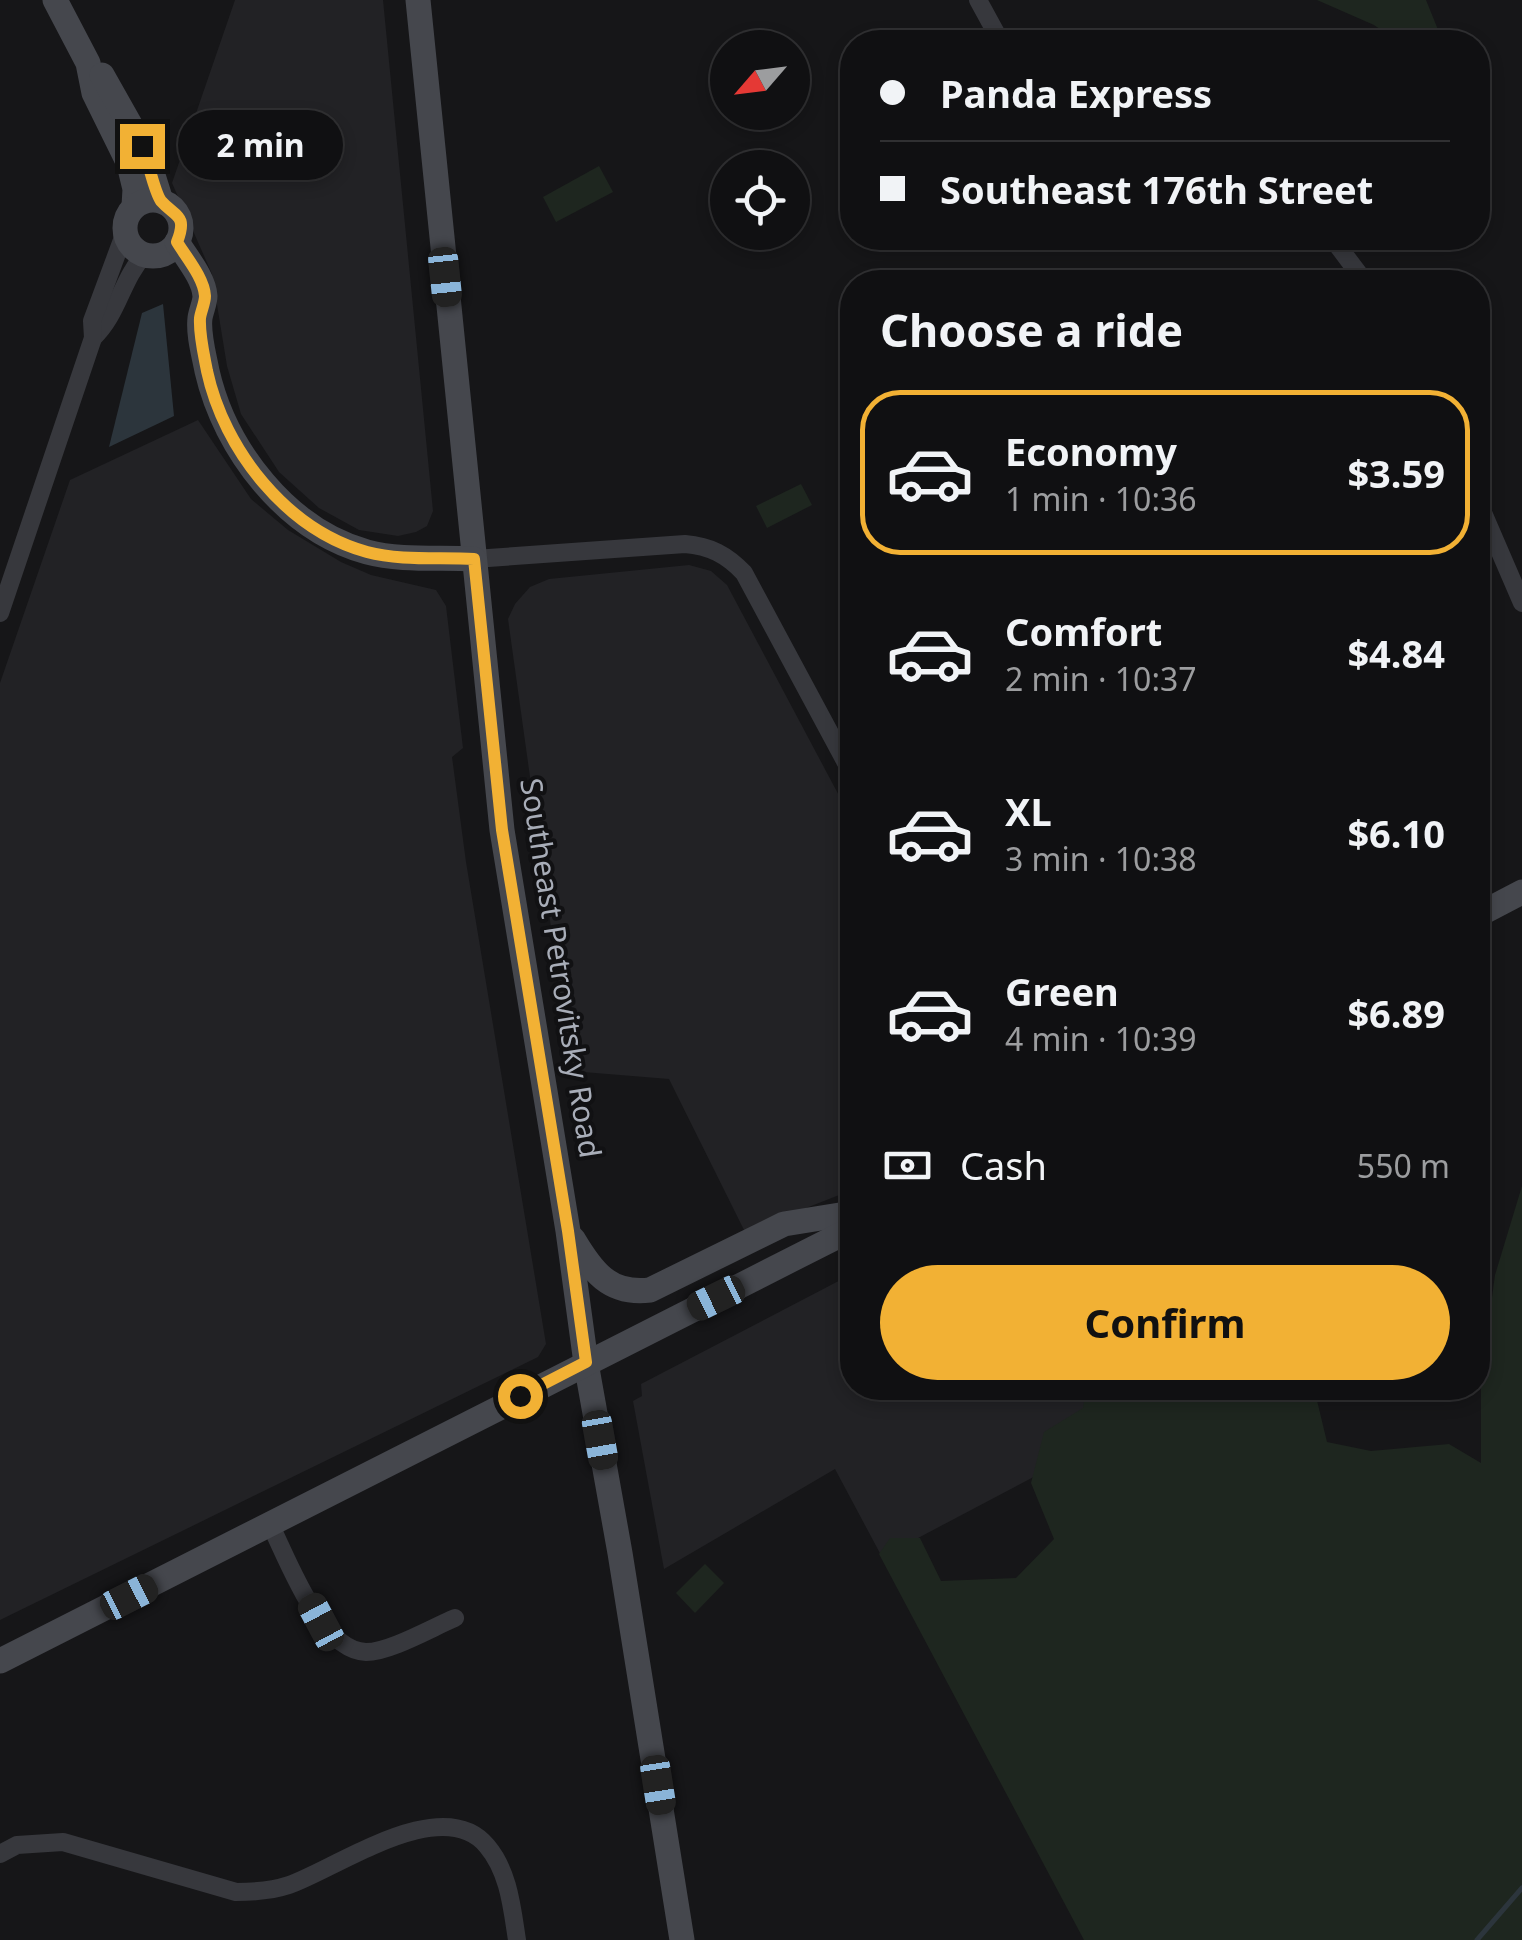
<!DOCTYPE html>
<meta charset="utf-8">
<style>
:root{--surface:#101012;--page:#19191b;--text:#f1f3f6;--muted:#9c9d9f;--line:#303032;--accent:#f2b134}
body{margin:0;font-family:"Noto Sans",sans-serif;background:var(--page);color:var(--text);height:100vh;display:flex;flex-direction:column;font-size:38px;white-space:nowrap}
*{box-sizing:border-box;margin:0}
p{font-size:32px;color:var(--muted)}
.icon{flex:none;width:55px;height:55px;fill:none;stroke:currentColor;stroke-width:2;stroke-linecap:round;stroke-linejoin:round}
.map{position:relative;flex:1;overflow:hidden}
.side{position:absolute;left:840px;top:270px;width:650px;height:1130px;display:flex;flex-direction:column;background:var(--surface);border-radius:40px;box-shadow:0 5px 15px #0003,0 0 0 2px var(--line)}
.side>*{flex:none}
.hud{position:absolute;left:840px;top:30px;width:650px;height:220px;border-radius:40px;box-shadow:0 5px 15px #0003,0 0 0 2px var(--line);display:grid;align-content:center;height:220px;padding:0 40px;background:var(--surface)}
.needle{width:65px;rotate:242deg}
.buttons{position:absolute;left:710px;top:30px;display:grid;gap:20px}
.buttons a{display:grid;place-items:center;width:100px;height:100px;border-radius:50%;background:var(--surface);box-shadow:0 5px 15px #0003,0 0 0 2px var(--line);font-size:50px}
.end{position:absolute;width:45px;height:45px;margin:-22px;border:12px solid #f2b134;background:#111;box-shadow:0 0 0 5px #111}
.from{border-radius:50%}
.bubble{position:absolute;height:70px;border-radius:35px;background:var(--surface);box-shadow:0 5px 15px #0003,0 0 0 2px var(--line);font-size:32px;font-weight:700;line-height:70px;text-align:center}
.car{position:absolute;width:30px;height:60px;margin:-30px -15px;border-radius:12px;box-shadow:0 0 8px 2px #0007;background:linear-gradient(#222 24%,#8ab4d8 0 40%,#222 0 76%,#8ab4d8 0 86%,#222 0)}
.hud b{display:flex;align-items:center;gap:35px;height:95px;font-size:38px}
.hud b+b{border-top:2px solid var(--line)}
.hud i{width:25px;height:25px;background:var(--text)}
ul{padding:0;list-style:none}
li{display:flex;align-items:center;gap:30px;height:165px;margin:0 20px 15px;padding:0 20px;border:5px solid transparent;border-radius:40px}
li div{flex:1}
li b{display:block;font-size:38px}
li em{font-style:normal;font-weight:700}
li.selected{border-color:var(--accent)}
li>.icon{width:90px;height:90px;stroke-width:1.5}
h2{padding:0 40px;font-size:45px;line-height:120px}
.pay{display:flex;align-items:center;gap:25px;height:110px;padding:0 40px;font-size:38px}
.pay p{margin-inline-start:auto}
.action{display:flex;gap:20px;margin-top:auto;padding:20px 40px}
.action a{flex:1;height:115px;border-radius:60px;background:var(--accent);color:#111;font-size:40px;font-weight:700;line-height:115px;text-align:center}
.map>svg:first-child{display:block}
.built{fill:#222225}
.green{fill:#1e261f}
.water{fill:#2c353c}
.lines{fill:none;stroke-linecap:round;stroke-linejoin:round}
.stream{stroke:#2c353c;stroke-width:5}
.street{stroke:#37383d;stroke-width:18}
.secondary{stroke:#45474d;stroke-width:25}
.route{stroke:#f2b134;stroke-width:12}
.labels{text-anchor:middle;stroke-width:8;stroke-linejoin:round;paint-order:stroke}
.street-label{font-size:30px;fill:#a8adb8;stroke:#111113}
</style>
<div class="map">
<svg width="1522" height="1940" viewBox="0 0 1522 1940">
<rect width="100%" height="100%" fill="#161618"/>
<g class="built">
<path d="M235,0H383L433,511L427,526L416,532L398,536L359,530L319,508L279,472L241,414L227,366L212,274L172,183Z"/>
<path d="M198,420L251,499L288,530L341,562L371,575L436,590L446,606L463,748L452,757L466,862L546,1344L538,1357L0,1620V683L70,480Z"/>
<path d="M689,565L711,571L727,585L852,820V1190L745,1232L669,1079L571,1071L508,619L515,604L530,587L549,579Z"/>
<path d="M852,1274V1388H1094L1117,1433L882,1557L835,1469L664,1569L633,1401L642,1396L641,1384Z"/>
</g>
<g class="green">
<path d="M1317,0H1426L1443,42H1399L1374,25Z"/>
<path d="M599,166L613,192L556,222L543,197Z"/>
<path d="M801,484L812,505L767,528L756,506Z"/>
<path d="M1522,1186V1940H1084L879,1554L890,1538H920L941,1581L1016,1578L1054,1539L1031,1483L1044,1432L1083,1408L1086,1388H1314L1327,1442L1371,1451L1449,1444L1481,1463V1380L1495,1275Z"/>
<path d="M705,1564L724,1583L695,1613L676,1593Z"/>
</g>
<path class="water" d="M163,304L174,416L109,447L142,313Z"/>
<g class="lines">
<path class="stream" d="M1477,1940L1522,1888"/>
<g class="street">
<path d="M978,0L1001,42"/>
<path d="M1332,238L1365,282"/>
<path d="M93,338C119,313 121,280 145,254"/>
<path d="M1478,501L1522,603"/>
<path d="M474,559L685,544C710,546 727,555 744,573L852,774"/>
<path d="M0,613L93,338L92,321L125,232"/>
<path d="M270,1524C288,1560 321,1651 366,1652C390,1652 433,1627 455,1618"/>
<path d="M0,1854L17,1845L63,1842L236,1892C254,1892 271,1891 289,1885C337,1868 443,1792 487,1846C509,1872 512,1908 517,1940"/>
</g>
<g class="secondary">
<path d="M55,0L88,63L94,93L129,164L135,189L134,206"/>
<path d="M418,0L502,830L568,1231L586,1363L620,1553L682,1940"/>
<path d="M102,75L146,153L161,201"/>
<circle cx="153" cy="228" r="28"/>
<path d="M177,242C186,257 204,278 205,296C205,303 201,311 200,318C198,334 204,355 207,371C225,450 287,530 367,552C401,561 440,557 474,559"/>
<path d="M1478,915L1522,892"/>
<path d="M573,1239C592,1271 609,1295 650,1290L784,1224L852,1213"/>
<path d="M0,1661L852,1229"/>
</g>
</g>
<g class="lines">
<path class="route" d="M142,146C148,159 154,192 161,201C175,217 188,214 177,242C186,257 204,278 205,296C205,303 201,311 200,318C199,335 204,355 207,371C224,450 287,530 367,552C401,561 440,557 474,559L502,830L568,1231L586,1362L520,1396"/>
</g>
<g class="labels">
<g class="street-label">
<text transform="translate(560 968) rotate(81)" y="10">Southeast Petrovitsky Road</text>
</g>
</g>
</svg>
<div class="buttons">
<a><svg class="needle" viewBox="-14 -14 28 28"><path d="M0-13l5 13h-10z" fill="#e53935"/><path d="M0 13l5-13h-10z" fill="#9c9d9f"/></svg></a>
<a><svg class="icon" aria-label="locate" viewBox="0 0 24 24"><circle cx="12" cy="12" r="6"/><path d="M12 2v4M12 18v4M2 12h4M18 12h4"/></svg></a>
</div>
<i class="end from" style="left:520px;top:1396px"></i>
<i class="end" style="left:142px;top:146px"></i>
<div class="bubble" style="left:178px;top:110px;width:165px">2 min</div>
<i class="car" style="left:445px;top:277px;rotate:174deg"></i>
<i class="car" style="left:716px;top:1298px;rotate:244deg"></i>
<i class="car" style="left:600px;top:1440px;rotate:170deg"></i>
<i class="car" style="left:129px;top:1597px;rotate:63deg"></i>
<i class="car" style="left:321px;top:1622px;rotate:332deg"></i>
<i class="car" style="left:658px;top:1785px;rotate:171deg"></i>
<div class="hud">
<b><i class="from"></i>Panda Express</b>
<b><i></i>Southeast 176th Street</b>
</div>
<section class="side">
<h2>Choose a ride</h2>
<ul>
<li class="selected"><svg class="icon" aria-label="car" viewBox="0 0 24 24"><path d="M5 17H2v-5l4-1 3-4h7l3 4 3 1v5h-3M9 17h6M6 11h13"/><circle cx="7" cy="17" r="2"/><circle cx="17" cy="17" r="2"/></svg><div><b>Economy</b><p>1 min · 10:36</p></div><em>$3.59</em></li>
<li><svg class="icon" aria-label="car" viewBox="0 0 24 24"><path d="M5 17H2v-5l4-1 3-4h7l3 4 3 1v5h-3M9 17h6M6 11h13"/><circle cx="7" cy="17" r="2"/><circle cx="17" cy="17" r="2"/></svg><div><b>Comfort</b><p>2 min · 10:37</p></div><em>$4.84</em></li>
<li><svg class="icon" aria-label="car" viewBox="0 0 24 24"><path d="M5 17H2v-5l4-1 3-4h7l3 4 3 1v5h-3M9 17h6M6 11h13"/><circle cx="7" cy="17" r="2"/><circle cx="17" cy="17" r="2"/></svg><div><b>XL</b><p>3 min · 10:38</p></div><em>$6.10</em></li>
<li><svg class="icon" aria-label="car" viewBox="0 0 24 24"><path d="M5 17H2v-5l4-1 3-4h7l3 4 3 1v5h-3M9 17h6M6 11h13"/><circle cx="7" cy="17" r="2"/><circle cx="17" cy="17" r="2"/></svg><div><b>Green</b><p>4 min · 10:39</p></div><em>$6.89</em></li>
</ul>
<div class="pay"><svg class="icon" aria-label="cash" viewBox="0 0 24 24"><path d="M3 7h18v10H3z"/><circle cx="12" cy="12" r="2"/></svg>Cash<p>550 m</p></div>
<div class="action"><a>Confirm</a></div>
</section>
</div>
